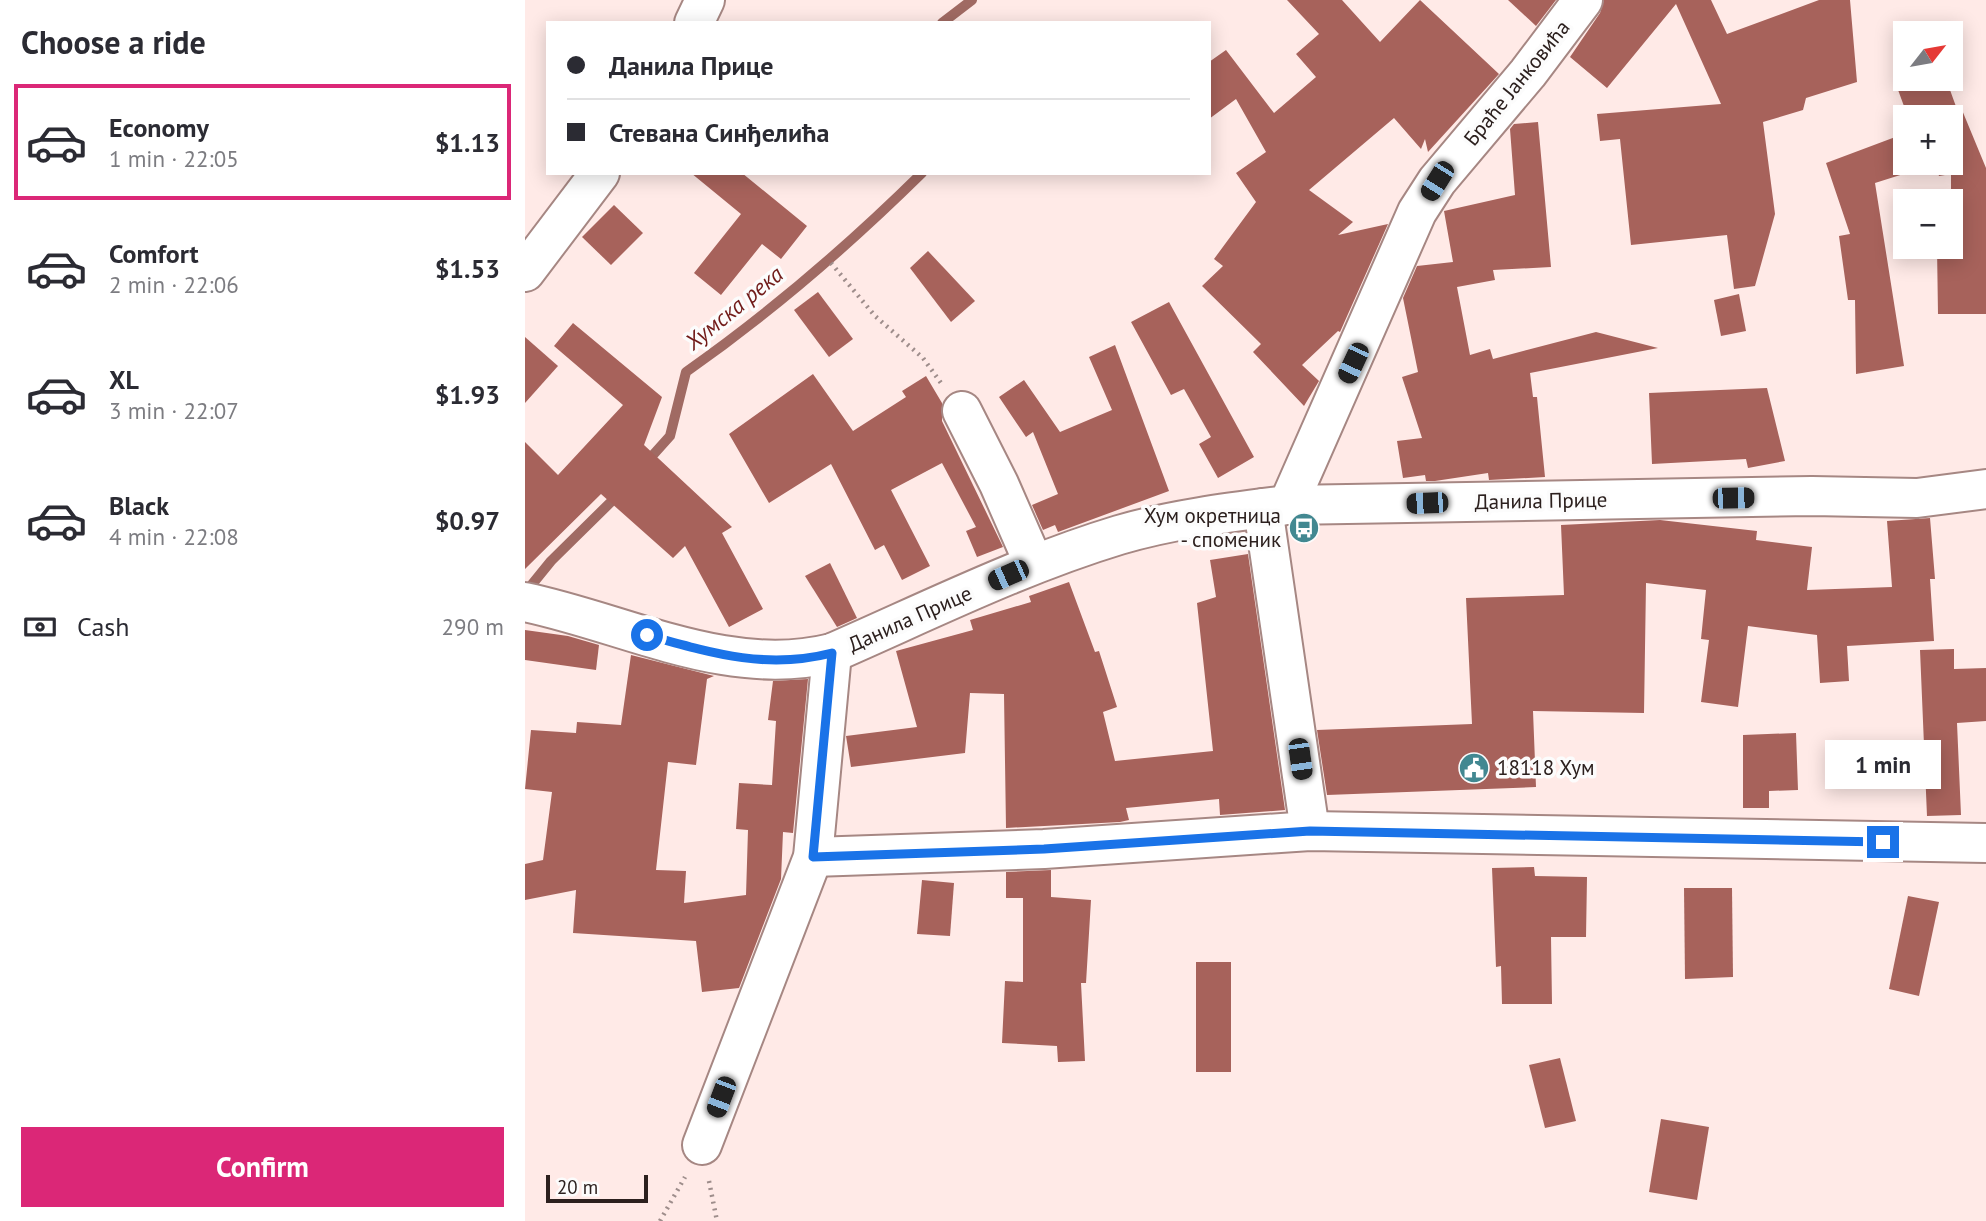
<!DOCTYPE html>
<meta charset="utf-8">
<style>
:root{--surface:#fff;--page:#f7f7f7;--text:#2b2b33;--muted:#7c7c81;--line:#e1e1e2;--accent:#db2777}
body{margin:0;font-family:"PT Sans",sans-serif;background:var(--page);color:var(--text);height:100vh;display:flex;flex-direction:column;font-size:26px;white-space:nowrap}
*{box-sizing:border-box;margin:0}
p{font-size:23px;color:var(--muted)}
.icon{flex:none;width:38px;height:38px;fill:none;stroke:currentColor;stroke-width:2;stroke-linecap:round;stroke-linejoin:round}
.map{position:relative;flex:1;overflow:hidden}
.sheet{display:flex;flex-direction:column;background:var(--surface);width:525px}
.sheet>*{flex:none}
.top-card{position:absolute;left:21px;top:21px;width:665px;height:154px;border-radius:0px;box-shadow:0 4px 18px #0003;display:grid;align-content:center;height:154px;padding:0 21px;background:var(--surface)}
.needle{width:46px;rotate:59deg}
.buttons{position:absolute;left:1368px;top:21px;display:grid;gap:14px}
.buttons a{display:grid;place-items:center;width:70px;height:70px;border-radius:0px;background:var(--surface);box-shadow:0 4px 18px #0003;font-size:35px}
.scale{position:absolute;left:21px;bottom:18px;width:102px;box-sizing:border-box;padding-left:7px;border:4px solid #2c201e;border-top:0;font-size:19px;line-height:24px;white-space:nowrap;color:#2c201e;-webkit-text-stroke:5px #fcfcfc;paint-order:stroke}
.end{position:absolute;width:32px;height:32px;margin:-16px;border:9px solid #1a73e8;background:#fff;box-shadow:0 0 0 4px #fff}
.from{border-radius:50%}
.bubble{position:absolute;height:49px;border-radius:0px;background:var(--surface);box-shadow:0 4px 18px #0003;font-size:23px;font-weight:600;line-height:49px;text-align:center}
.car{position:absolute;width:21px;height:42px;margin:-21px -10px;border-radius:9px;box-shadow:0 0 5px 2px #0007;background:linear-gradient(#222 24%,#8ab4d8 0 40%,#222 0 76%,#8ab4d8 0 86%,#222 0)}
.top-card b{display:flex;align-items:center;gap:24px;height:66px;font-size:26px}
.top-card b+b{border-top:2px solid var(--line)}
.top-card i{width:18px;height:18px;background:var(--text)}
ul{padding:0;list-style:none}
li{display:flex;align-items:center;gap:21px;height:116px;margin:0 14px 10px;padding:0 7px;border:4px solid transparent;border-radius:0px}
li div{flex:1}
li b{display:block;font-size:26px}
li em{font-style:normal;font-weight:600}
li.active{border-color:var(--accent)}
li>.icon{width:63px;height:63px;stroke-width:1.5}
h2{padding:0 21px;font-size:32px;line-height:84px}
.pay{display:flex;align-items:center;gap:18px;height:77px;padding:0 21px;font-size:26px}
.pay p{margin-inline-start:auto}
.action{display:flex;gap:14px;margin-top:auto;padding:14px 21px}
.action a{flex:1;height:80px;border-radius:0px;background:var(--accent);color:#fff;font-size:28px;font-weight:600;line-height:80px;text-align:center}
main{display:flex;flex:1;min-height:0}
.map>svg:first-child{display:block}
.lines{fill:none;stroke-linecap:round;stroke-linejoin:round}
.stream{stroke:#a06a63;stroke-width:10}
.building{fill:#a7625b}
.minor-casing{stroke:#a68783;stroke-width:42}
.path{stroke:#9e8d8b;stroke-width:4.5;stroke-dasharray:2 5;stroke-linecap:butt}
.minor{stroke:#fff;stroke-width:38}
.route{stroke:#1a73e8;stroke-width:9}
.labels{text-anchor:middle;stroke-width:7;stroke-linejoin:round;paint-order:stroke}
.street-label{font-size:21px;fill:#2c201e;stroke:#fcfcfc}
.poi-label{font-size:21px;fill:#2c201e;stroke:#fcfcfc;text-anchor:end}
.water-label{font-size:23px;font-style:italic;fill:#711b19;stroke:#fcfcfc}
</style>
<main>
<section class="sheet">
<h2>Choose a ride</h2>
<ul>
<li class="active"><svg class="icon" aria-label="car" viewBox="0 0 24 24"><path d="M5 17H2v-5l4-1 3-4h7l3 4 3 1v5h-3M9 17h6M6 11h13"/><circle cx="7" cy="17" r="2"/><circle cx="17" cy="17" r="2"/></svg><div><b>Economy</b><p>1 min · 22:05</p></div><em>$1.13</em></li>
<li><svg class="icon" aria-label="car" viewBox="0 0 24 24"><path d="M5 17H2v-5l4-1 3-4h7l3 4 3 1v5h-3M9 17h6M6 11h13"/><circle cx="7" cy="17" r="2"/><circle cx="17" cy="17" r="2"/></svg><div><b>Comfort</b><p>2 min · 22:06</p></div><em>$1.53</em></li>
<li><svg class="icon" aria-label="car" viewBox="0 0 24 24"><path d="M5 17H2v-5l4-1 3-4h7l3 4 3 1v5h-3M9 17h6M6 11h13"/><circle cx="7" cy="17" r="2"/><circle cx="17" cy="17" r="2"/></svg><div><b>XL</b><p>3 min · 22:07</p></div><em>$1.93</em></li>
<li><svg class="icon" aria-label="car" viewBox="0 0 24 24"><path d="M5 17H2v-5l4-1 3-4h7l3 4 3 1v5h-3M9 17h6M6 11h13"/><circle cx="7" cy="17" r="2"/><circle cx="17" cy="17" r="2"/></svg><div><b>Black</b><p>4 min · 22:08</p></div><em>$0.97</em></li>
</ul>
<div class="pay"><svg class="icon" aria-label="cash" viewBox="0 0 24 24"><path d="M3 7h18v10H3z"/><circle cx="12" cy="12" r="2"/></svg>Cash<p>290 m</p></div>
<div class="action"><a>Confirm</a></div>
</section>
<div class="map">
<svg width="1461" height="1221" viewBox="0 0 1461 1221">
<rect width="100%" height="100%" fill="#ffeae7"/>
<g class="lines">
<g class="stream">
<path d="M417,23L447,0"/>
<path d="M119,465L145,436L161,372C245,313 324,245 397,173"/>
<path d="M0,593L26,561L95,493"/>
</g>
</g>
<g class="building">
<path d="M762,0H817L855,42L895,0L974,74L903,152L900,139L896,149L869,118L784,190L828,222L813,235L863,224L815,332L813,331L777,365L794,381L779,406L728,352L736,344L677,286L698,266L689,259L731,202L711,173L741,152L711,99L684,119V62L701,50L749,113L791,77L771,54L794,34Z"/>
<path d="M983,0H1031L1011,26Z"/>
<path d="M1079,0H1186L1202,34L1294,0H1325L1332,82L1281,98L1278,110L1238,122L1250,214L1230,286L1209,289L1202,235L1106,245L1095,139L1075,141L1072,114L1196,104L1151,4L1082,88L1045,57L1075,13Z"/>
<path d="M1369,79H1421L1433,112L1437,110L1461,168V314H1413L1412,247H1426V174L1414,176L1410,164L1350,183L1379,366L1331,374L1330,300H1323L1314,236L1325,234L1301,163L1381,133V163H1426V117H1383Z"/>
<path d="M1013,122L1026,267L968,270L970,280L932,287L945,355L965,349L968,359L1071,332L1133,348L1005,373L1008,397H1012L1020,477L964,480L963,473L910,481H901L900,475L878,478L872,441L897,438L877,377L893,372L878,298L892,266L928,262L919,211L990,195L985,129L989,124Z"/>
<path d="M166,173H217L282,226L256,259L237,244L196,295L169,273L216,214Z"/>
<path d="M89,205L118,233L86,265L57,237Z"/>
<path d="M403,251L450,301L426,322L385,268Z"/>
<path d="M293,292L328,339L304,357L269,310Z"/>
<path d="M1214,294L1221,331L1196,336L1189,300Z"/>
<path d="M644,302L729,457L693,478L674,444L686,437L659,389L646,395L606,322Z"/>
<path d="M48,323L137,397L119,445L207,527L197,533L238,609L204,627L160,546L148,558L76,494L0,569V442L33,475L98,405L29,346Z"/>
<path d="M0,337L33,366L0,403Z"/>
<path d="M590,345L644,491L533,532L530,525L518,530L507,505L533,494L508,432L501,437L474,397L499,380L535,432L587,410L564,357Z"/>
<path d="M288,374L328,431L381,397L377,391L401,376L417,403V421L478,547L452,557L441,531L451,527L417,463L366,490L405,566L377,580L359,545L350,550L306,464L244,503L204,434Z"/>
<path d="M1242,388L1260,461L1223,468L1221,459L1127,464L1124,393Z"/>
<path d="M1405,518L1410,579H1405L1409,641L1322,646L1324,681L1295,683L1292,635L1223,626L1213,707L1176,702L1184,640L1176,639L1181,590L1121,583L1119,713L1008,711L1011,787L802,795L792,730L947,724L941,598L1039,595L1036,525L1135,520L1232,531L1231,540L1287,547L1282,590L1367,587L1362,521Z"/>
<path d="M723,554L760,810L695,815L694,799L601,808L604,820L595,822L481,828L479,694L445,693L440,753L326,767L321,736L392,727L371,651L448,630L445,620L506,602L504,596L544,582L570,652L574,651L592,707L578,712L590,761L688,751L672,603L691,597L685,560Z"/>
<path d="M305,563L332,618L312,627L280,576Z"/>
<path d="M0,630L43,636L74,645L71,670L0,660Z"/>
<path d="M1429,649V669L1461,668V721L1432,723L1436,815L1402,816L1395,650Z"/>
<path d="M106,655L189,676L182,679L171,765L143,762L131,870L161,871L159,903L221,895L223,830L211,829L214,783L247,785L251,721L243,720L248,681L283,679L268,833L258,832L256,879L214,988L177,992L171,941L48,933L51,890L0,900V864L18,860L27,792L0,789L6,730L51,733L52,722L96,725Z"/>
<path d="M1271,733L1273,790L1244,791V808H1218V735Z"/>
<path d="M1009,867L1010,876L1062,877L1061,937H1026L1027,1004H977L976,966L971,967L967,868Z"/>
<path d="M526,870V897L566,900L561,983H556L560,1061L533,1062L532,1046L477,1043L480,981L498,982V898H481V872Z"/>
<path d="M397,880L429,883L425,936L392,934Z"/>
<path d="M1159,888H1207L1208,977L1160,979Z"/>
<path d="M1383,896L1414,902L1394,996L1364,989Z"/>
<rect x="671" y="962" width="35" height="110"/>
<path d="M1035,1058L1051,1121L1020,1128L1004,1065Z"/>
<path d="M1136,1119L1184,1127L1172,1200L1124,1192Z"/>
</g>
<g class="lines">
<g class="minor-casing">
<g id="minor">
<path d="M169,23L180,0"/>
<path d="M0,272L75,173"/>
<path d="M437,411L474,484L509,564"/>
<path d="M763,505L892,212L912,181L1003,73L1058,0"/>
<path d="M738,508L785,831"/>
<path d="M0,602C101,623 203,679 307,653C401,612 495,565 594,535C648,519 707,512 763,505L1287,496L1392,498L1461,489"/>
<path d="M288,857L519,849L785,831L1461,843"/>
<path d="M177,1145L288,857L307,653"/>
</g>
</g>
<g class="path">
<path d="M306,263L350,316L398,358L416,383"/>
<path d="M184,1181L192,1221"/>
<path d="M135,1221L160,1177"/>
</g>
<use href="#minor" class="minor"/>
</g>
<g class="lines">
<path class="route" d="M122,635C186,653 241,670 307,653L288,857L519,849L785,831L1358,842"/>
</g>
<defs>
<g id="bus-disc" transform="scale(1.575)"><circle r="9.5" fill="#428891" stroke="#fcfcfc"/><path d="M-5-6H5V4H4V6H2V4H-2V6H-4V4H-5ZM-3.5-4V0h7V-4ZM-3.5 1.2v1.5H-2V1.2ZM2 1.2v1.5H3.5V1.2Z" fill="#fff"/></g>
<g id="civic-disc" transform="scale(1.575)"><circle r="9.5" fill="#428891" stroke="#fcfcfc"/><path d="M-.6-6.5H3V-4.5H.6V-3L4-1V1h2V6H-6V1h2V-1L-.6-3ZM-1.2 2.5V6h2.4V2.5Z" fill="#fff"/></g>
</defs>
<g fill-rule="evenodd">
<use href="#bus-disc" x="779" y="528"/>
<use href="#civic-disc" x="949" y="768"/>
</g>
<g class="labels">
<g class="street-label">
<text transform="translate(992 83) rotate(-51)" y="7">Браће Јанковића</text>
<text transform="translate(1016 501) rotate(-1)" y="7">Данила Прице</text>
<text transform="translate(385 619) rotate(-24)" y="7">Данила Прице</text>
</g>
<g class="poi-label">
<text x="756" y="523">Хум окретница<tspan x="756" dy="24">- споменик</tspan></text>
<text x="972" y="775" text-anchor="start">18118 Хум</text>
</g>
<g class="water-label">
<text transform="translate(209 308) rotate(-39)" y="8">Хумска река</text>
</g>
</g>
</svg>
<div class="buttons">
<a><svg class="needle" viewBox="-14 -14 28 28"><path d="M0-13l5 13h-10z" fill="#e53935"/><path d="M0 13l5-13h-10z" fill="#7c7c81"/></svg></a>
<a>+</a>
<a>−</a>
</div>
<div class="scale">20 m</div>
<i class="end from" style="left:122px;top:635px"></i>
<i class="end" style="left:1358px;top:842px"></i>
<div class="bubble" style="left:1300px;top:740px;width:116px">1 min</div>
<i class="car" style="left:912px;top:181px;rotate:212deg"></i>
<i class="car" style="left:828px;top:363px;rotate:205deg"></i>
<i class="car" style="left:1208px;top:498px;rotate:89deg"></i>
<i class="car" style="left:902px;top:503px;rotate:268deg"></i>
<i class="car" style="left:483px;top:575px;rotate:246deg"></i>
<i class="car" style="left:775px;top:759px;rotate:172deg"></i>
<i class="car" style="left:196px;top:1097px;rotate:201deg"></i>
<div class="top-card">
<b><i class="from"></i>Данила Прице</b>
<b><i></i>Стевана Синђелића</b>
</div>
</div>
</main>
